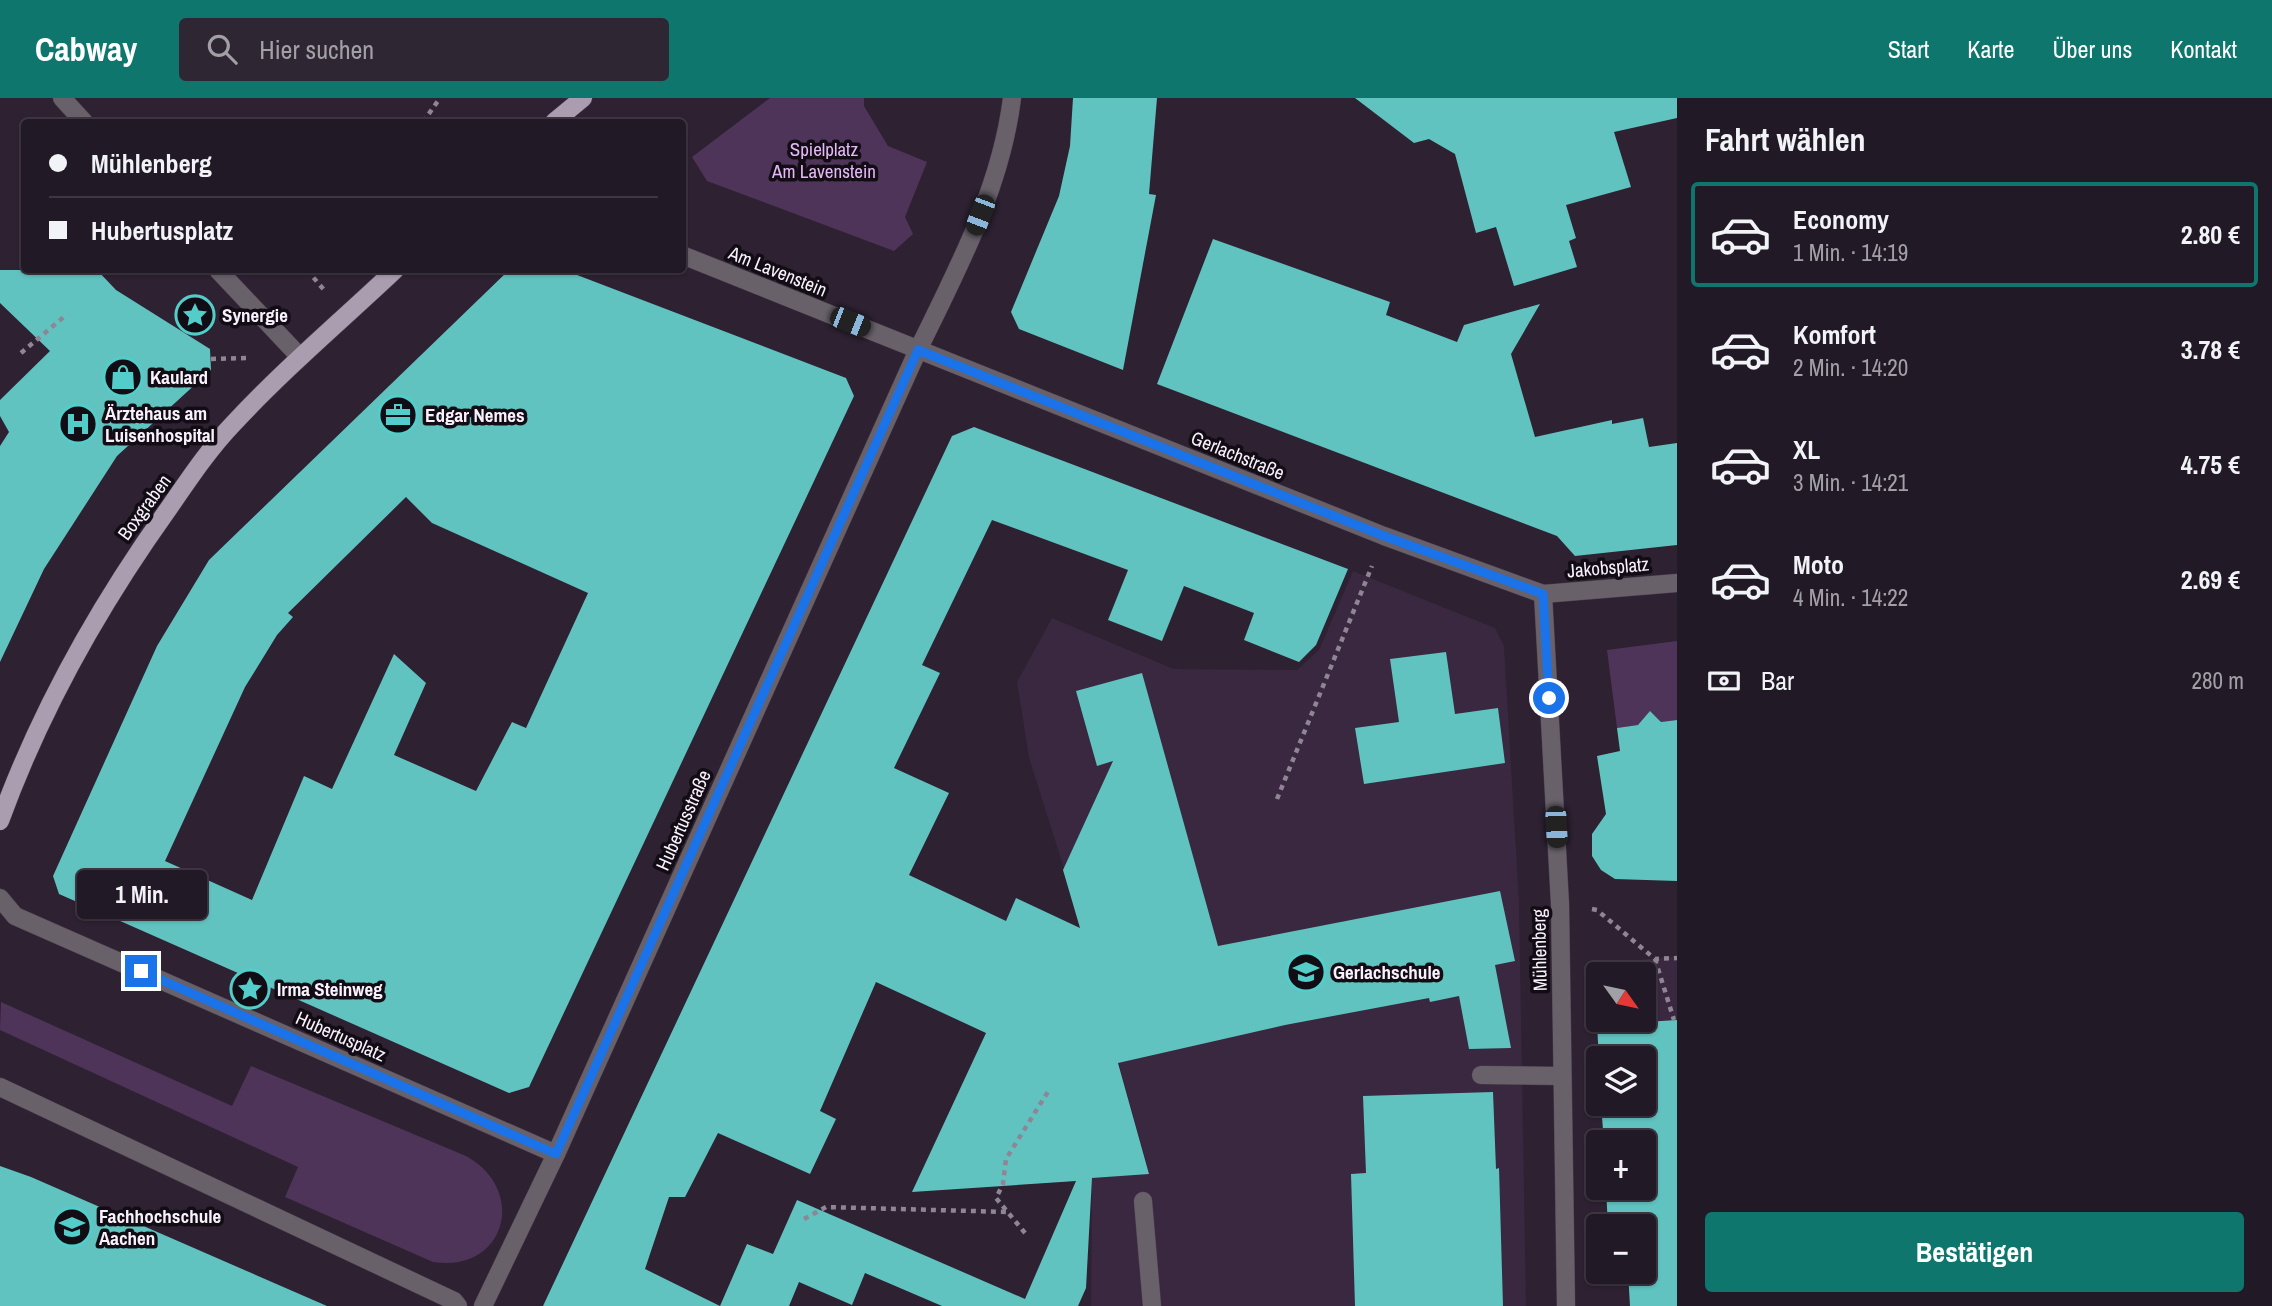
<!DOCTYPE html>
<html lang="de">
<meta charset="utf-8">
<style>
:root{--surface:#221926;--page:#2e2632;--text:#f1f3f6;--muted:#a2a0a7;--line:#3f3843;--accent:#0f766e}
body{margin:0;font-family:"Archivo Narrow",sans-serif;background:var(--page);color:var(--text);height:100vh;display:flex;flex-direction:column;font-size:26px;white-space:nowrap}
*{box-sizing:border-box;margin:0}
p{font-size:23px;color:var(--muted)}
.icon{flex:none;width:38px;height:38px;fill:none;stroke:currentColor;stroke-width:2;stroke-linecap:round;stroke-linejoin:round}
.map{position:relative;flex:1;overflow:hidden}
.side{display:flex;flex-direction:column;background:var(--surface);width:595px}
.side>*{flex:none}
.banner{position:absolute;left:21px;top:21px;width:665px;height:154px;border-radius:7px;box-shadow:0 2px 5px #0004,0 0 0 2px var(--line);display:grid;align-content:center;height:154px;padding:0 28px;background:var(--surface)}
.needle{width:46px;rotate:123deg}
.tools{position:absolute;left:1586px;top:864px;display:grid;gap:14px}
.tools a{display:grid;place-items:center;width:70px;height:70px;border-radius:7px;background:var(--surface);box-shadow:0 2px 5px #0004,0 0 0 2px var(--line);font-size:35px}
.end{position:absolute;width:32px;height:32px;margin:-16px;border:9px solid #1a73e8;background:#fff;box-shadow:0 0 0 4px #fff}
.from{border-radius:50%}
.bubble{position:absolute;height:49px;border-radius:7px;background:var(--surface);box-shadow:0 2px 5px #0004,0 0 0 2px var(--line);font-size:23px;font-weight:700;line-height:49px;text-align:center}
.car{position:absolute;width:21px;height:42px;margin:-21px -10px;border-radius:9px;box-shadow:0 0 5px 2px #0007;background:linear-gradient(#222 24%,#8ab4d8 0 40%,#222 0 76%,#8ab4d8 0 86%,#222 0)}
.banner b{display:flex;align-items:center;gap:24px;height:66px;font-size:26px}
.banner b+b{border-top:2px solid var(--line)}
.banner i{width:18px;height:18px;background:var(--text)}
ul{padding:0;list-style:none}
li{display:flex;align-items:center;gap:21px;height:105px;margin:0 14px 10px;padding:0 14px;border:4px solid transparent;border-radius:7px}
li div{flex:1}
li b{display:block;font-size:26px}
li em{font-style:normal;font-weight:700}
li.current{border-color:var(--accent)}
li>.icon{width:63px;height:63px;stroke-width:1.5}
h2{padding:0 28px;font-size:32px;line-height:84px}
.pay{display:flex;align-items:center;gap:18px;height:77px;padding:0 28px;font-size:26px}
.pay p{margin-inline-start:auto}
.action{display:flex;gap:14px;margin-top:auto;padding:14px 28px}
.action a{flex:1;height:80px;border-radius:7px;background:var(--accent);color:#fff;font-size:28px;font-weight:700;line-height:80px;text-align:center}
header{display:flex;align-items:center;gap:42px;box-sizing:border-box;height:98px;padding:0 35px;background:var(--accent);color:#fff}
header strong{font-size:33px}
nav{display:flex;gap:38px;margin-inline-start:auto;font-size:24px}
.search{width:490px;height:63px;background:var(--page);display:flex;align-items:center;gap:18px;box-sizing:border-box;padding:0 24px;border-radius:7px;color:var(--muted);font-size:26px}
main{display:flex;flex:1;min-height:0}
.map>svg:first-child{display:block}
.built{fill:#39283f;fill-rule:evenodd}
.green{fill:#4e3458}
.building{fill:#60c3c0;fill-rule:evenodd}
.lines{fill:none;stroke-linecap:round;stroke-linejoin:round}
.service-casing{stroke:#4a3e4e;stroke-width:19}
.minor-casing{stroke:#4a3e4e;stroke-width:19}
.primary-casing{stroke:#4a3e4e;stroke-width:19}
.path{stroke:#8f8594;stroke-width:4.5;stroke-dasharray:5 5;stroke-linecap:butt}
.service{stroke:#68616a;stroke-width:18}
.minor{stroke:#68616a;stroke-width:18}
.primary{stroke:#aa9daf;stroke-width:18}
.route{stroke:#1a73e8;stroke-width:9}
.labels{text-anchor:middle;stroke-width:7;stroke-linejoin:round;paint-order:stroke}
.park-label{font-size:19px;fill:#e4b7f5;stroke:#120d14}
.street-label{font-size:19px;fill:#f9f1fd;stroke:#120d14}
.poi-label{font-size:19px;font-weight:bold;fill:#f9f1fd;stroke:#120d14;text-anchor:start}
</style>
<header>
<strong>Cabway</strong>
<div class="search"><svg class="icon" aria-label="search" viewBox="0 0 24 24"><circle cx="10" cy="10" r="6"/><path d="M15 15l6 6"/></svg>Hier suchen</div>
<nav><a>Start</a><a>Karte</a><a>Über uns</a><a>Kontakt</a></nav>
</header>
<main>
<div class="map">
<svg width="1677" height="1208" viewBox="0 0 1677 1208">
<rect width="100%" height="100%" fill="#2d2132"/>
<g class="built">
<path d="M1353,473L1495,530L1504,548L1519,804L1526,1208H1091L1092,1080L1149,1075L1073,799L1029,660L1017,584L1052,520L1174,571L1297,572L1319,552Z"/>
<path d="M1677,858V1006H1643V961H1599L1598,866ZM1598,877H1643V922H1598Z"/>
</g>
<g class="green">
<path d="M770,0H864V8L888,48L927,64L905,119L913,136L894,153L707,83L692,59Z"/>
<path d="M1677,543V622L1661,624L1654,617L1638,627L1617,630L1607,552Z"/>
<path d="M1,904L232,1008L251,968L466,1058C528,1092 506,1175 433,1164L285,1099L298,1069L0,932Z"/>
</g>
<g class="building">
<path d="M1073,0H1157L1149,96L1156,97L1123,272L1019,231L1011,214L1059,98L1070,48Z"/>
<path d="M1355,0H1677V20L1614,34L1631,89L1566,107L1576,140L1569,143L1577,169L1514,188L1496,129L1476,135L1455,56L1429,41L1414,45Z"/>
<path d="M1213,141L1390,204L1386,217L1457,244L1464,227L1540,206L1511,256L1535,339L1612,322V326L1643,320L1649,349L1677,345V447L1575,458L1557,438L1157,286Z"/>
<path d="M0,172H97L116,192L210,251L211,272L117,358L44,471L0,564V348L9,334L0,318V302L50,253L0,205Z"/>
<path d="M509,172H564L846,280L854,298L529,989L509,995L59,796L53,778L157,548L209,462ZM406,399L432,425L588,495L526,630L512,624L476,693L394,657L426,585L394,556L332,691L304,678L252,802L165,763L245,589L277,537L293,519L288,515Z"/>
<path d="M974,329L1348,471L1316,547L1299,564L1244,542L1254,515L1184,488L1162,543L1108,522L1128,472L992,422L922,567L940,575L894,670L949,695L909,777L1006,823L1016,800L1080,830L1063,772L1113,663L1097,668L1076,593L1142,575L1218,848L1500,793L1515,863L1495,867L1511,950L1469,951L1459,898L1430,904L1429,900L1285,927L1118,965L1149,1076L1092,1080L1086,1190L1078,1208H942L865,1175L852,1207L799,1184L789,1208H720L747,1146L773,1156L797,1102L1025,1201L1076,1083L912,1094L986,935L876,884L820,1013L836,1021L810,1076L718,1035L685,1099H669L645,1171L720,1208H543L952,338Z"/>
<path d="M1446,554L1455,616L1498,610L1505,665L1364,686L1355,630L1399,624L1390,561Z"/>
<path d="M1650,613L1661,624L1677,622V783L1615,781L1601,772L1592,758V736L1606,716L1597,658L1620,653L1617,630L1638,627Z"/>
<path d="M1677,922V1208H1630L1628,1174H1643V1129H1608L1606,1090H1643V1045H1604L1601,1006H1643V961H1599L1597,927Z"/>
<path d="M1493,994L1496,1071L1499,1070L1503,1208H1355L1351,1076L1366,1075L1363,998Z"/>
<path d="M0,1068L31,1079L327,1208H0Z"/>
</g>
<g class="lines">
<g class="service-casing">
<g id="service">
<path d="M62,0L84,24"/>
<path d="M218,172L300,259"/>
<path d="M1481,977L1561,978"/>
<path d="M1143,1103L1152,1208"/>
</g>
</g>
<g class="minor-casing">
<g id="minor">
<path d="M682,157L1384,438L1543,496L1677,485"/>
<path d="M1543,496L1560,806L1566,1208"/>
<path d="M0,800L15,818L556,1056"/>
<path d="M0,989L454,1203L458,1208"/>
<path d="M483,1208L556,1056L918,252C957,172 1001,90 1012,0"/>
</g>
</g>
<g class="primary-casing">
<g id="primary">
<path d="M554,24L583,0"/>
<path d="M0,723C40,613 101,505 169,410C189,381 209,351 233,326C284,271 341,223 395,172"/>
</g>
</g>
<g class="path">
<path d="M423,24L440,0"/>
<path d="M307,172L325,193"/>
<path d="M21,255L65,218"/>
<path d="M211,261L250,260"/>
<path d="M1277,701L1372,468"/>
<path d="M1592,811L1597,812L1655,861L1677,860"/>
<path d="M1655,861L1674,922"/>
<path d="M804,1121L826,1109L1008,1114"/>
<path d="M1025,1135L996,1100L1003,1086L1006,1061L1049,992"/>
</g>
<use href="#service" class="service"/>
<use href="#minor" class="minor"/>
<use href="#primary" class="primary"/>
</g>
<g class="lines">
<path class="route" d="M141,873L556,1056L918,252L1384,438L1543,496L1549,600"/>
</g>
<defs>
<g id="sight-ring" transform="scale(2.0125)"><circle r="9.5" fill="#120d14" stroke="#53cdca" stroke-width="1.5"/><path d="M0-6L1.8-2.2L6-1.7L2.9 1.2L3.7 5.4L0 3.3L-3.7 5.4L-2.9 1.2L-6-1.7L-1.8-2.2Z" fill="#53cdca"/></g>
<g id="shop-ring" transform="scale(2.0125)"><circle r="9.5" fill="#120d14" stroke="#53cdca" stroke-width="1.5"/><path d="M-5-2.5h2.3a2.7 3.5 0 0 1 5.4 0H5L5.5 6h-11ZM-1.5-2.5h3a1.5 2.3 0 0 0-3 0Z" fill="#53cdca"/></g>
<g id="office-ring" transform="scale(2.0125)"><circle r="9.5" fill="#120d14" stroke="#53cdca" stroke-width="1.5"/><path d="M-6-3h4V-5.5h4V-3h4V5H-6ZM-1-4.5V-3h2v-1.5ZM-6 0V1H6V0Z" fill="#53cdca"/></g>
<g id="hospital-ring" transform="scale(2.0125)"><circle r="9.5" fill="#120d14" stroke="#53cdca" stroke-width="1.5"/><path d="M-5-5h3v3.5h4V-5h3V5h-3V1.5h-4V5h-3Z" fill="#53cdca"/></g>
<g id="school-ring" transform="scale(2.0125)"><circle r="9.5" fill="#120d14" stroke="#53cdca" stroke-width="1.5"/><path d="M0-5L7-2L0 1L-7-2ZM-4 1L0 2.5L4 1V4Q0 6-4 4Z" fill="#53cdca"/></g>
<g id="university-ring" transform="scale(2.0125)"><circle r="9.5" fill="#120d14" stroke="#53cdca" stroke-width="1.5"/><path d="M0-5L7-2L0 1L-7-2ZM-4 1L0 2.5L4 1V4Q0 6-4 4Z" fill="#53cdca"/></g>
</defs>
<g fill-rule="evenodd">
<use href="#sight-ring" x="195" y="217"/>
<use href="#shop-ring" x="123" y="279"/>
<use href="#office-ring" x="398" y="317"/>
<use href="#hospital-ring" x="78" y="326"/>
<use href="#school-ring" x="1306" y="874"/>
<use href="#sight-ring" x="250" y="891"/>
<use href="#university-ring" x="72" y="1129"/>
</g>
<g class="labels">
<g class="park-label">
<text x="824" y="58">Spielplatz<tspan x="824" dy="22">Am Lavenstein</tspan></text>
</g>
<g class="street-label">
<text transform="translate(778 173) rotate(22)" y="7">Am Lavenstein</text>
<text transform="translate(1238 357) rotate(22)" y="7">Gerlachstraße</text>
<text transform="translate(144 409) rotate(-54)" y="7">Boxgraben</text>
<text transform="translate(1608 469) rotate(-5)" y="7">Jakobsplatz</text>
<text transform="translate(683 722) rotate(-66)" y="7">Hubertusstraße</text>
<text transform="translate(1539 852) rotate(-91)" y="7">Mühlenberg</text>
<text transform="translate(341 938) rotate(24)" y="7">Hubertusplatz</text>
</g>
<g class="poi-label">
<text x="222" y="224">Synergie</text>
<text x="150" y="286">Kaulard</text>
<text x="105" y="322">Ärztehaus am<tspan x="105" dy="22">Luisenhospital</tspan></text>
<text x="425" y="324">Edgar Nemes</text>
<text x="1333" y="881">Gerlachschule</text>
<text x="277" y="898">Irma Steinweg</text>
<text x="99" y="1125">Fachhochschule<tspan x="99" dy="22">Aachen</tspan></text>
</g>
</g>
</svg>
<div class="tools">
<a><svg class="needle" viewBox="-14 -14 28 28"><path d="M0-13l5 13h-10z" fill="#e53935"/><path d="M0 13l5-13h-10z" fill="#a2a0a7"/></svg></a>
<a><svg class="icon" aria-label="layers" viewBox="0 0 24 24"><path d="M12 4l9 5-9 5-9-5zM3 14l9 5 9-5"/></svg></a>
<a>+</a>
<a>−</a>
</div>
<i class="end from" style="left:1549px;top:600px"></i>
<i class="end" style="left:141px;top:873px"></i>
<div class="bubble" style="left:77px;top:772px;width:130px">1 Min.</div>
<i class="car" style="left:980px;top:117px;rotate:201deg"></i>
<i class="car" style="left:850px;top:224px;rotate:112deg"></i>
<i class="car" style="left:1556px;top:729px;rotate:177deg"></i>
<div class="banner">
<b><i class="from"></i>Mühlenberg</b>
<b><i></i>Hubertusplatz</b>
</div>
</div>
<section class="side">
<h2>Fahrt wählen</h2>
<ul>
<li class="current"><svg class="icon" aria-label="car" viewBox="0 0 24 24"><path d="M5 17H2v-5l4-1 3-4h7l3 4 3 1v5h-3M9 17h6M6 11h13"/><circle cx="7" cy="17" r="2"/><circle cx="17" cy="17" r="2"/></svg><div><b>Economy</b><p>1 Min. · 14:19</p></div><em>2.80 €</em></li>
<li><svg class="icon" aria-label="car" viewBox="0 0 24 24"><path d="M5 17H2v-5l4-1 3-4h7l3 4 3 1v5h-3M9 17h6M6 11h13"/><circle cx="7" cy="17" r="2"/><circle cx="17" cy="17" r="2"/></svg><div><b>Komfort</b><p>2 Min. · 14:20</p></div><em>3.78 €</em></li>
<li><svg class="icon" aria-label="car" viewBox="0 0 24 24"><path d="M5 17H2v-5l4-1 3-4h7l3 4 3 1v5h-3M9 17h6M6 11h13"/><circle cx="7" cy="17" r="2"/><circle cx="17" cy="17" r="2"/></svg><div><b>XL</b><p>3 Min. · 14:21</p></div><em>4.75 €</em></li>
<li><svg class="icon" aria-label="car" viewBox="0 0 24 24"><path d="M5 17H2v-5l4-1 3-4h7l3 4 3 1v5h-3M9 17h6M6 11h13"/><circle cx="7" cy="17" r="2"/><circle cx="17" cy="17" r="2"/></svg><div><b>Moto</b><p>4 Min. · 14:22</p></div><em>2.69 €</em></li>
</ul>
<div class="pay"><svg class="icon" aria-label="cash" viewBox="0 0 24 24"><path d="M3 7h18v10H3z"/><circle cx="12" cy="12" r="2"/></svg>Bar<p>280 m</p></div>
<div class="action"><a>Bestätigen</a></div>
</section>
</main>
